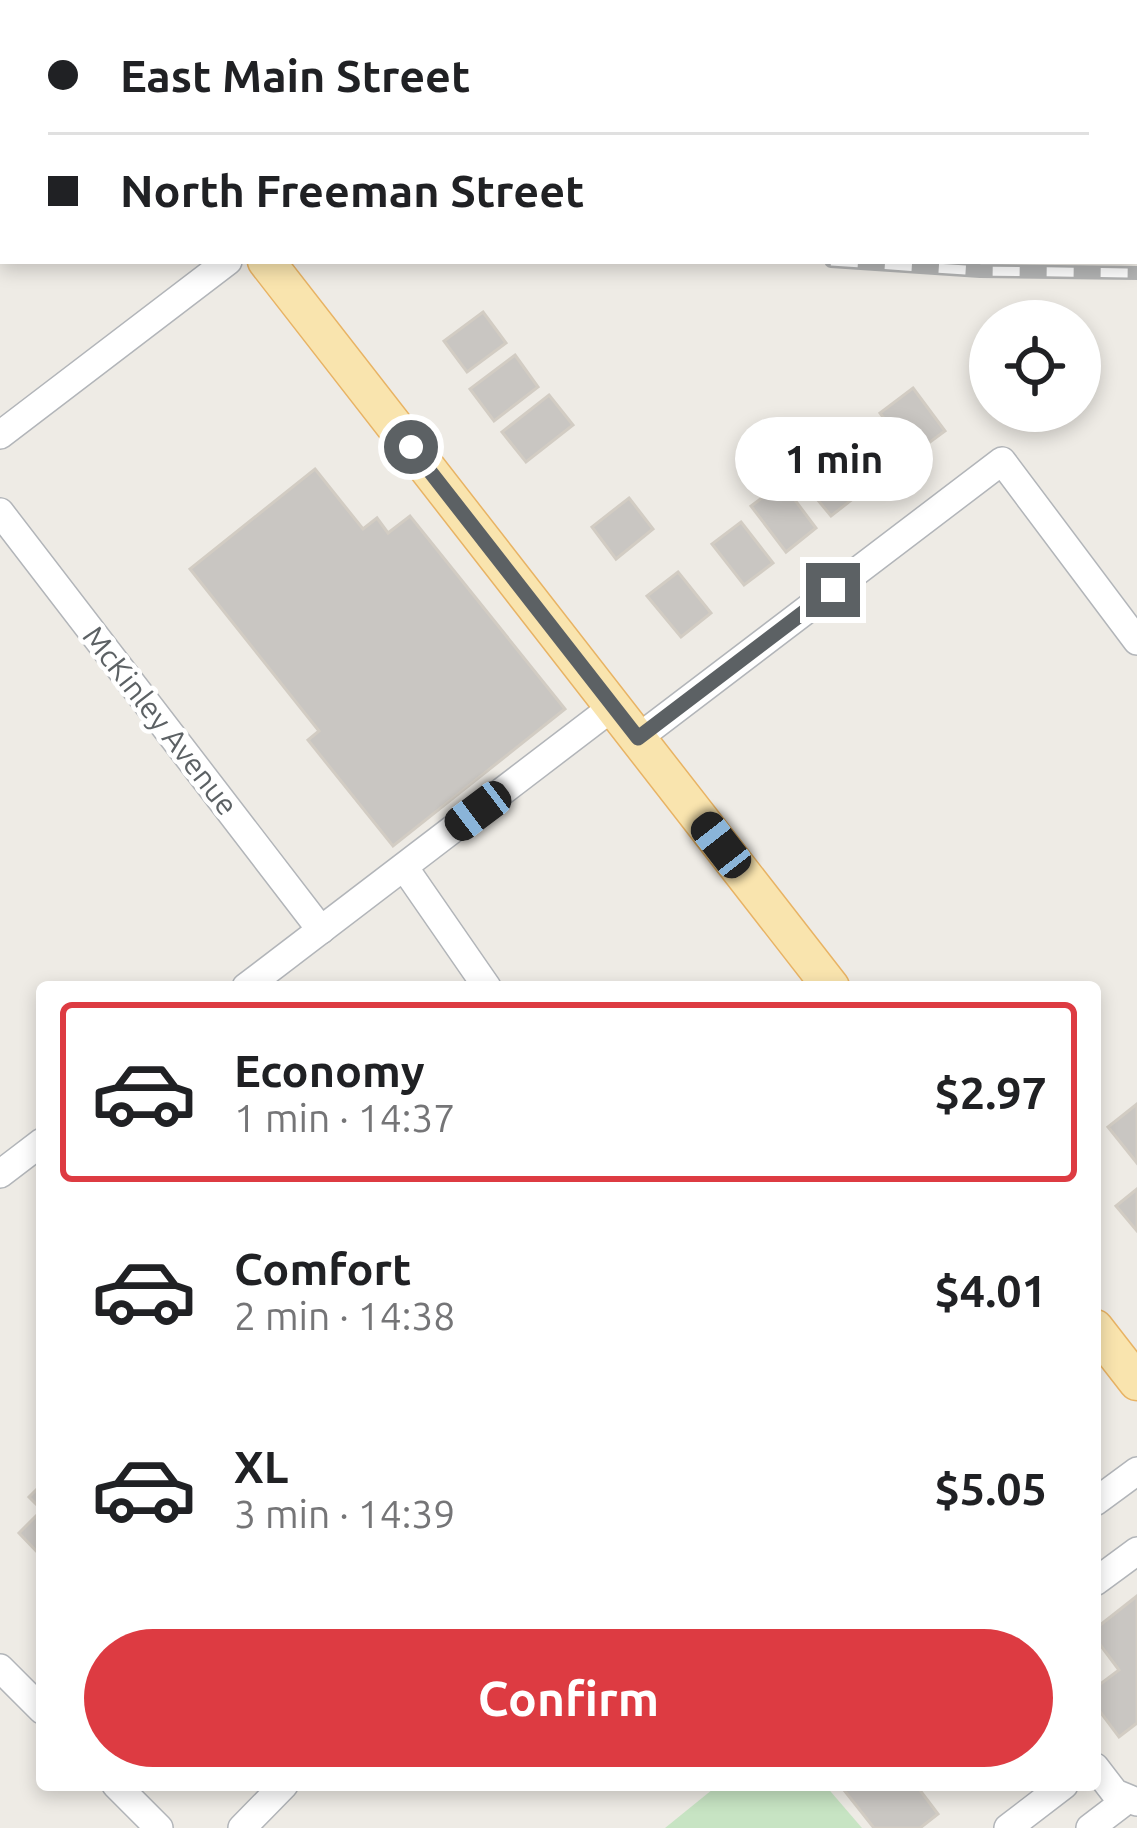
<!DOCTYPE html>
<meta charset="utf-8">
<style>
:root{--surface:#fff;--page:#f6f6f6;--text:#202124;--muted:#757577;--line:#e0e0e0;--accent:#dd3b42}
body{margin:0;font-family:Ubuntu,sans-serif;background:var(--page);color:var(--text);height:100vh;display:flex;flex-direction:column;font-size:45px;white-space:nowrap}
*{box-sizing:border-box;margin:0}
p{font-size:39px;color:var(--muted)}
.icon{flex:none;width:66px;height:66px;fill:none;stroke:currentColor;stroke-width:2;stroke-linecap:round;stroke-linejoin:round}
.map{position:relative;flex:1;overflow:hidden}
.details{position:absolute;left:36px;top:981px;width:1065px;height:810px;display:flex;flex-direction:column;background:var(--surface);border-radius:12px;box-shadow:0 6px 18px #0003}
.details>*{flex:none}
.top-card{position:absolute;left:0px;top:0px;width:1137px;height:264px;box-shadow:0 6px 18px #0003;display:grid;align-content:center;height:264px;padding:0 48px;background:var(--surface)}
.controls{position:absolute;left:969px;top:300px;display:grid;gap:24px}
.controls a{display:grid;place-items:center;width:132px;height:132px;border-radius:50%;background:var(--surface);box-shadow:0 6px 18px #0003;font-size:60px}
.end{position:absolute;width:54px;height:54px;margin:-27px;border:15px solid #5c6164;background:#fff;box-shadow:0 0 0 6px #fff}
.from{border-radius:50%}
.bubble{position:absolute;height:84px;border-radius:42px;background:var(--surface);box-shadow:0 6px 18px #0003;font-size:39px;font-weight:700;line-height:84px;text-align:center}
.car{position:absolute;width:36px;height:72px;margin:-36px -18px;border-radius:15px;box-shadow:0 0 9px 3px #0007;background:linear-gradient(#222 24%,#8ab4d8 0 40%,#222 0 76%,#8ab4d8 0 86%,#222 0)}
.top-card b{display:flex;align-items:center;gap:42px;height:114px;font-size:45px}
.top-card b+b{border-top:3px solid var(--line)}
.top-card i{width:30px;height:30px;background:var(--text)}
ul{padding:21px 0 0;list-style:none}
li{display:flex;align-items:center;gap:36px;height:180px;margin:0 24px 18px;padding:0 24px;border:6px solid transparent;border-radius:12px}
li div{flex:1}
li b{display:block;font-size:45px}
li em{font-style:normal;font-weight:700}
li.active{border-color:var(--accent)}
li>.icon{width:108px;height:108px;stroke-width:1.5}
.primary-button{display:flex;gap:24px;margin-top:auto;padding:24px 48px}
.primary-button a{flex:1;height:138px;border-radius:72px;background:var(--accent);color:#fff;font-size:48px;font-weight:700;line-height:138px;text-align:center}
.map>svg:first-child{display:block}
.green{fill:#c7e4c3}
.building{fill:#c9c6c2;stroke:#d2ccc3;stroke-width:3}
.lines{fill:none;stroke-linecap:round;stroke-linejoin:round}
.minor-casing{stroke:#b2b5b9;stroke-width:30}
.major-casing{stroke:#e8b364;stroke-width:39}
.path{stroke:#9ec7a4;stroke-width:6;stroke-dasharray:12 6;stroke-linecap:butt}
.minor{stroke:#fff;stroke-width:27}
.major{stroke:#f9e4ae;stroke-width:36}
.rail-casing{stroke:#b3b4b4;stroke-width:14}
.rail{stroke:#fff;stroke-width:9;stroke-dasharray:27;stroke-linecap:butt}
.route{stroke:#5c6164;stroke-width:15}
.labels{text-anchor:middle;stroke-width:9;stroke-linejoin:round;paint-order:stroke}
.street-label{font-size:30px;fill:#5c6164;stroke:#fff}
</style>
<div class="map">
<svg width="1137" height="1828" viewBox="0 0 1137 1828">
<rect width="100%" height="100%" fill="#eeebe5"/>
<path class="green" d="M718,1785H825L862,1828H665Z"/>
<g class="building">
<path d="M483,312L506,343L467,372L444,341Z"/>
<path d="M515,355L538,387L494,421L470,389Z"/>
<path d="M913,388L945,431L911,456L880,413Z"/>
<path d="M549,395L573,425L526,462L502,432Z"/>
<path d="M870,422L904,465L875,487L841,444Z"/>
<path d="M828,454L859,494L831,516L799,477Z"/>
<path d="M315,469L363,529L377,518L388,533L410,516L565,709L393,846L308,740L319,731L190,569Z"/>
<path d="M782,483L816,528L786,552L751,506Z"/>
<path d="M629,498L653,529L616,559L592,527Z"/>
<path d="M741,522L773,563L744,585L712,544Z"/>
<path d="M678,572L711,613L681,637L647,596Z"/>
<path d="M1137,1104V1163L1108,1127Z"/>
<path d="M1137,1189V1231L1116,1206Z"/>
<path d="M41,1485L42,1486V1557L19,1533L42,1510L29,1497Z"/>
<path d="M1137,1596V1723L1119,1737L1095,1705V1688L1119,1670L1095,1638V1629Z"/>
<path d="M840,1785H916L938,1814L920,1828H874Z"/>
</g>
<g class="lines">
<g class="minor-casing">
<g id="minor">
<path d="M789,0V3"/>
<path d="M0,96L3,98"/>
<path d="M0,435L228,261"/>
<path d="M0,512L321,930"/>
<path d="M638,738L1002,461L1137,641"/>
<path d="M404,867L487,987"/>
<path d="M246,987L614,706"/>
<path d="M0,1174L42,1142"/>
<path d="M1095,1502L1137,1471"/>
<path d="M1095,1582L1137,1551"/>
<path d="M0,1668L42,1710"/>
<path d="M1095,1767L1115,1793L1137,1802"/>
<path d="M116,1785L159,1828"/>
<path d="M242,1828L284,1785"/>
<path d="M1008,1828L1064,1785"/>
<path d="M1090,1828L1128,1799"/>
</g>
</g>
<g class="major-casing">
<g id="major">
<path d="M64,0L66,3"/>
<path d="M266,261L831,987"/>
<path d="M1095,1328L1137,1382"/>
</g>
</g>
<g class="path">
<path d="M0,1L4,3"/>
<path d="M1134,248H1137"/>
</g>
<use href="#minor" class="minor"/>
<use href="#major" class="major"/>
<g class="rail-casing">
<g id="rail">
<path d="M0,22L3,24"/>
<path d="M831,261L980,271L1137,273"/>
</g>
</g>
<use href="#rail" class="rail"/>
</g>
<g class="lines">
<path class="route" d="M411,447L638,738L833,590"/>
</g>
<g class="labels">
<g class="street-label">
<text transform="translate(160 721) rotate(52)" y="10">McKinley Avenue</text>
</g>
</g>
</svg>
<div class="controls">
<a><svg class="icon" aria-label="locate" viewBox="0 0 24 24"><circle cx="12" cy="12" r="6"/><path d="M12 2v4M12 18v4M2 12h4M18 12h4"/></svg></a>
</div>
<i class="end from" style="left:411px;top:447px"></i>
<i class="end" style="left:833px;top:590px"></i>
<div class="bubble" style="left:735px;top:417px;width:198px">1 min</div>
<i class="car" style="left:478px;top:811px;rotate:233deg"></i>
<i class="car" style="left:721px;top:845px;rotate:322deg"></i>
<div class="top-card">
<b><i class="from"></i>East Main Street</b>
<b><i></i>North Freeman Street</b>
</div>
<section class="details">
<ul>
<li class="active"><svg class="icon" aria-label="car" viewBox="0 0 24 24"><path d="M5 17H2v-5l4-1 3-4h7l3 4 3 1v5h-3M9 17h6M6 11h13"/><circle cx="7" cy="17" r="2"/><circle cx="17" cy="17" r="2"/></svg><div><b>Economy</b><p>1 min · 14:37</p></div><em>$2.97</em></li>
<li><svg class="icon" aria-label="car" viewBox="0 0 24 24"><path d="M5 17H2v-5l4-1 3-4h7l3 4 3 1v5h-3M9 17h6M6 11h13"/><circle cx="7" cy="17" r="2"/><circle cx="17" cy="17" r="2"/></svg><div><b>Comfort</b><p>2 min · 14:38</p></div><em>$4.01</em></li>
<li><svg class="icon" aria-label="car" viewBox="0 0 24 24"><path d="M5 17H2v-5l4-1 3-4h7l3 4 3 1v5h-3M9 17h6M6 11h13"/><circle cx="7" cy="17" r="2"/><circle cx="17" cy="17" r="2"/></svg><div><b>XL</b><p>3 min · 14:39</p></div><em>$5.05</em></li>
</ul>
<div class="primary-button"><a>Confirm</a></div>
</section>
</div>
